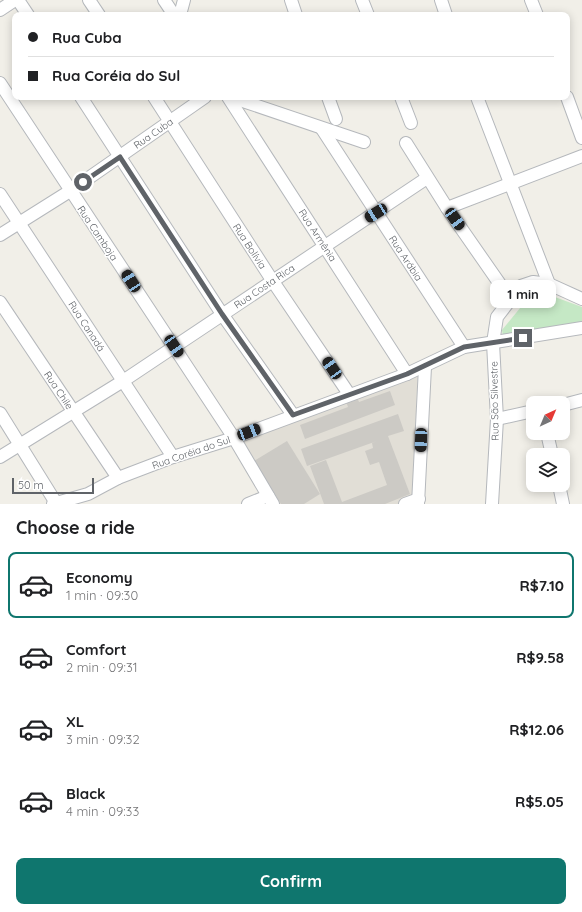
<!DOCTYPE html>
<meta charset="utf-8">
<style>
:root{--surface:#fff;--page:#f2f2f2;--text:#202124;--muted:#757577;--line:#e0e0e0;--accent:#0f766e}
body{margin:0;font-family:Quicksand,sans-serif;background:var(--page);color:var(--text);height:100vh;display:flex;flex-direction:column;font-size:15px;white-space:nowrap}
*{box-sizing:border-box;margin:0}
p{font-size:13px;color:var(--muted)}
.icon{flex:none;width:22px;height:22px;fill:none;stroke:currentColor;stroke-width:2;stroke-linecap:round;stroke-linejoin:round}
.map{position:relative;height:504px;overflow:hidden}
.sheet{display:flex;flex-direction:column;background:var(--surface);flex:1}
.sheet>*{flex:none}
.banner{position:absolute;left:12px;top:12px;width:558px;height:88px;border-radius:8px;box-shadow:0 2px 10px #0003;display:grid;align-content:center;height:88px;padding:0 16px;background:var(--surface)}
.needle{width:26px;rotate:44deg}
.fabs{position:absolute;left:526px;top:396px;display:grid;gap:8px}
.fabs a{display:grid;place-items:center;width:44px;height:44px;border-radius:8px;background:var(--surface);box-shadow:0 2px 10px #0003;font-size:20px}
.scale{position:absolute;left:12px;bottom:10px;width:82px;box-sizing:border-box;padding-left:4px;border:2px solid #5f6368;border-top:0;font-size:11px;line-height:14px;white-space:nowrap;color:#5f6368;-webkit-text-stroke:3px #fff;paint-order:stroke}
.end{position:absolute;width:18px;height:18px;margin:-9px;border:5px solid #5f6368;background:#fff;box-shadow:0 0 0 2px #fff}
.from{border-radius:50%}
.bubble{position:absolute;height:28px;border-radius:8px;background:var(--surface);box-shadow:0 2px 10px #0003;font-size:13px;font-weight:700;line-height:28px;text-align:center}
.car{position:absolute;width:12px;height:24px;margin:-12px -6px;border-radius:5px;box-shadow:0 0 3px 1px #0007;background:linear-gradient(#222 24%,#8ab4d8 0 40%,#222 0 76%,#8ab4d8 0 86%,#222 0)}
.banner b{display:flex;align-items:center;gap:14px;height:38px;font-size:15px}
.banner b+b{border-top:1px solid var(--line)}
.banner i{width:10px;height:10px;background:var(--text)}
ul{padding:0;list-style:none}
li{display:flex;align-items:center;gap:12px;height:66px;margin:0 8px 6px;padding:0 8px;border:2px solid transparent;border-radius:8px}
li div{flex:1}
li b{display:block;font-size:15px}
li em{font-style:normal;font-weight:700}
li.selected{border-color:var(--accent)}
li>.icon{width:36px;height:36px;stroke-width:1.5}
h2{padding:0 16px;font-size:18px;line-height:48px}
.action{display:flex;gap:8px;margin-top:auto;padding:8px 16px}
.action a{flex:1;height:46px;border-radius:8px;background:var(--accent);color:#fff;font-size:16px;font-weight:700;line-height:46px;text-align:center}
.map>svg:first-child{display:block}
.education{fill:#e1ded6}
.green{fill:#c5e8c5}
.building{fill:#cccac5}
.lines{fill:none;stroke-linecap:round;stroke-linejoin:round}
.street-casing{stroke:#b5b8bc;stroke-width:14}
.street{stroke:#fff;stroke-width:12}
.route{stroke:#5f6368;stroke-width:5}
.labels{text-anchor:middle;stroke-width:3;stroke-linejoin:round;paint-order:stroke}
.street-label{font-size:10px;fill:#5f6368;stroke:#fff}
</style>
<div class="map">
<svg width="582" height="504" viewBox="0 0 582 504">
<rect width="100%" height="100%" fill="#f1efe8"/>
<path class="education" d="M418,366L412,504H270L229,437Z"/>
<path class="green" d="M534,291L544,293L582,307V323L503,337L502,330Z"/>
<g class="building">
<path d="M390,391L395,405L305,439L300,425L348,407L346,401L357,397L359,402Z"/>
<path d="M398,414L404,431L388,436L410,494L385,504H324L310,466L326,460L342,502L387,485L379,462L370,465L365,451L373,448L372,443L377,441L307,466L301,449Z"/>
<path d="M287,441L320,494L304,504H281L254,461Z"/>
</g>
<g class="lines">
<g class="street-casing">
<g id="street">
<path d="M18,0L28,15"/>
<path d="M89,0L99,15"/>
<path d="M164,0L174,15"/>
<path d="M291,0L296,15"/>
<path d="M362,0L368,15"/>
<path d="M441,0L446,15"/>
<path d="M531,0L537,15"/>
<path d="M0,10L15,0"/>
<path d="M180,15L184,0"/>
<path d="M0,83L234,438L273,504"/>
<path d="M81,97L222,314L293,415"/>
<path d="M154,97L272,280L349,394"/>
<path d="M228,97L407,374"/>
<path d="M231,97L364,142"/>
<path d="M328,97L336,119"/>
<path d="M401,97L411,123"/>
<path d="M477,97L549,284"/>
<path d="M567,97L582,138"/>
<path d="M322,129L464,347"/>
<path d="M406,143L447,208L511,300"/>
<path d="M0,194L173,457"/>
<path d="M447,208L582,156"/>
<path d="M0,235L70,191L205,97"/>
<path d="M0,302L118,478"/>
<path d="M563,405L582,400"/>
<path d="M0,413L56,503"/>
<path d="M497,419L533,411"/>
<path d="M547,433L552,455"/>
<path d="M0,457L123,381L427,178"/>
<path d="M559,485L563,504"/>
<path d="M53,504L88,494L118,478L173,457L234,438L407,374L464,347L582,328"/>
<path d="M248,504L268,496"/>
<path d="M405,504L419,499"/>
<path d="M418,504L425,367"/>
<path d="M492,504L497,419L493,343L497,317L521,286L533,282L549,284L582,299"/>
</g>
</g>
<use href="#street" class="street"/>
</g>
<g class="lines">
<path class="route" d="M83,182L120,157L222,314L293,415L407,374L464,347L523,338"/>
</g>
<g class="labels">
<g class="street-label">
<text transform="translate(153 133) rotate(-35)" y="4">Rua Cuba</text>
<text transform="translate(98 233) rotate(56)" y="4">Rua Camboja</text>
<text transform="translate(318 235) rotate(57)" y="4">Rua Armênia</text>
<text transform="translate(250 246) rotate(57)" y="4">Rua Bolívia</text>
<text transform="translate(406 258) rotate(57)" y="4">Rua Arábia</text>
<text transform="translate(264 286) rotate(-34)" y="4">Rua Costa Rica</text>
<text transform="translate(87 326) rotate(57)" y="4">Rua Canadá</text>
<text transform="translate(59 390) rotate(56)" y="4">Rua Chile</text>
<text transform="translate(494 401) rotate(-91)" y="4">Rua São Silvestre</text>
<text transform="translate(191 452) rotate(-19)" y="4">Rua Coréia do Sul</text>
</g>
</g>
</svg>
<div class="fabs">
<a><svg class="needle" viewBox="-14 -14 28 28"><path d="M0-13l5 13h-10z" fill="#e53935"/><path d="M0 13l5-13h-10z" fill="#757577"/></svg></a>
<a><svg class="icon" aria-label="layers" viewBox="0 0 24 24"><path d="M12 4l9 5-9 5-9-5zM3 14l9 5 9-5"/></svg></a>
</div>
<div class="scale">50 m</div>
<i class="end from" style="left:83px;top:182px"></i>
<i class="end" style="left:523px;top:338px"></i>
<div class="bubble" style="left:490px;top:280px;width:66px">1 min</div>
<i class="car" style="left:376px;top:213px;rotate:238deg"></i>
<i class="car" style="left:455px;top:219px;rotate:145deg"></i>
<i class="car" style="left:131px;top:281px;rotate:327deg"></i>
<i class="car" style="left:174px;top:346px;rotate:146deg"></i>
<i class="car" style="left:332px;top:368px;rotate:326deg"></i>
<i class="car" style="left:249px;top:432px;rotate:69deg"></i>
<i class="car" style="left:421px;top:440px;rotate:182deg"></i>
<div class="banner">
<b><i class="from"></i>Rua Cuba</b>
<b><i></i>Rua Coréia do Sul</b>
</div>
</div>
<section class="sheet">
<h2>Choose a ride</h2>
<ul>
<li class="selected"><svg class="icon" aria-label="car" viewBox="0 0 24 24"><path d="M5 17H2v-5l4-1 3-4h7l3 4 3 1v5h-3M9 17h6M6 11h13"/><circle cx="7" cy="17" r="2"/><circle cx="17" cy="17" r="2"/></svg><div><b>Economy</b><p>1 min · 09:30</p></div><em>R$7.10</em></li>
<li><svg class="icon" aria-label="car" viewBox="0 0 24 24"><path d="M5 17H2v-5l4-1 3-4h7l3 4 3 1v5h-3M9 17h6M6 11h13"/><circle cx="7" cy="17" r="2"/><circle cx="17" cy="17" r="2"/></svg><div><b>Comfort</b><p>2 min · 09:31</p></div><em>R$9.58</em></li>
<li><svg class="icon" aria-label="car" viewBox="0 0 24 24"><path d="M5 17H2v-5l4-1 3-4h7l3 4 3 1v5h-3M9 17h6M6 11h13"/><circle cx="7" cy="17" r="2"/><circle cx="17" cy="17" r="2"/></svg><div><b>XL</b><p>3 min · 09:32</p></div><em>R$12.06</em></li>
<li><svg class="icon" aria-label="car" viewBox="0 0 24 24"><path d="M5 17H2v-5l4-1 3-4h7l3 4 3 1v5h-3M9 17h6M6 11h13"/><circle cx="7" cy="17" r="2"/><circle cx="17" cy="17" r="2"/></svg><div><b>Black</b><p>4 min · 09:33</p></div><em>R$5.05</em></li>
</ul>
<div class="action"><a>Confirm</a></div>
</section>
